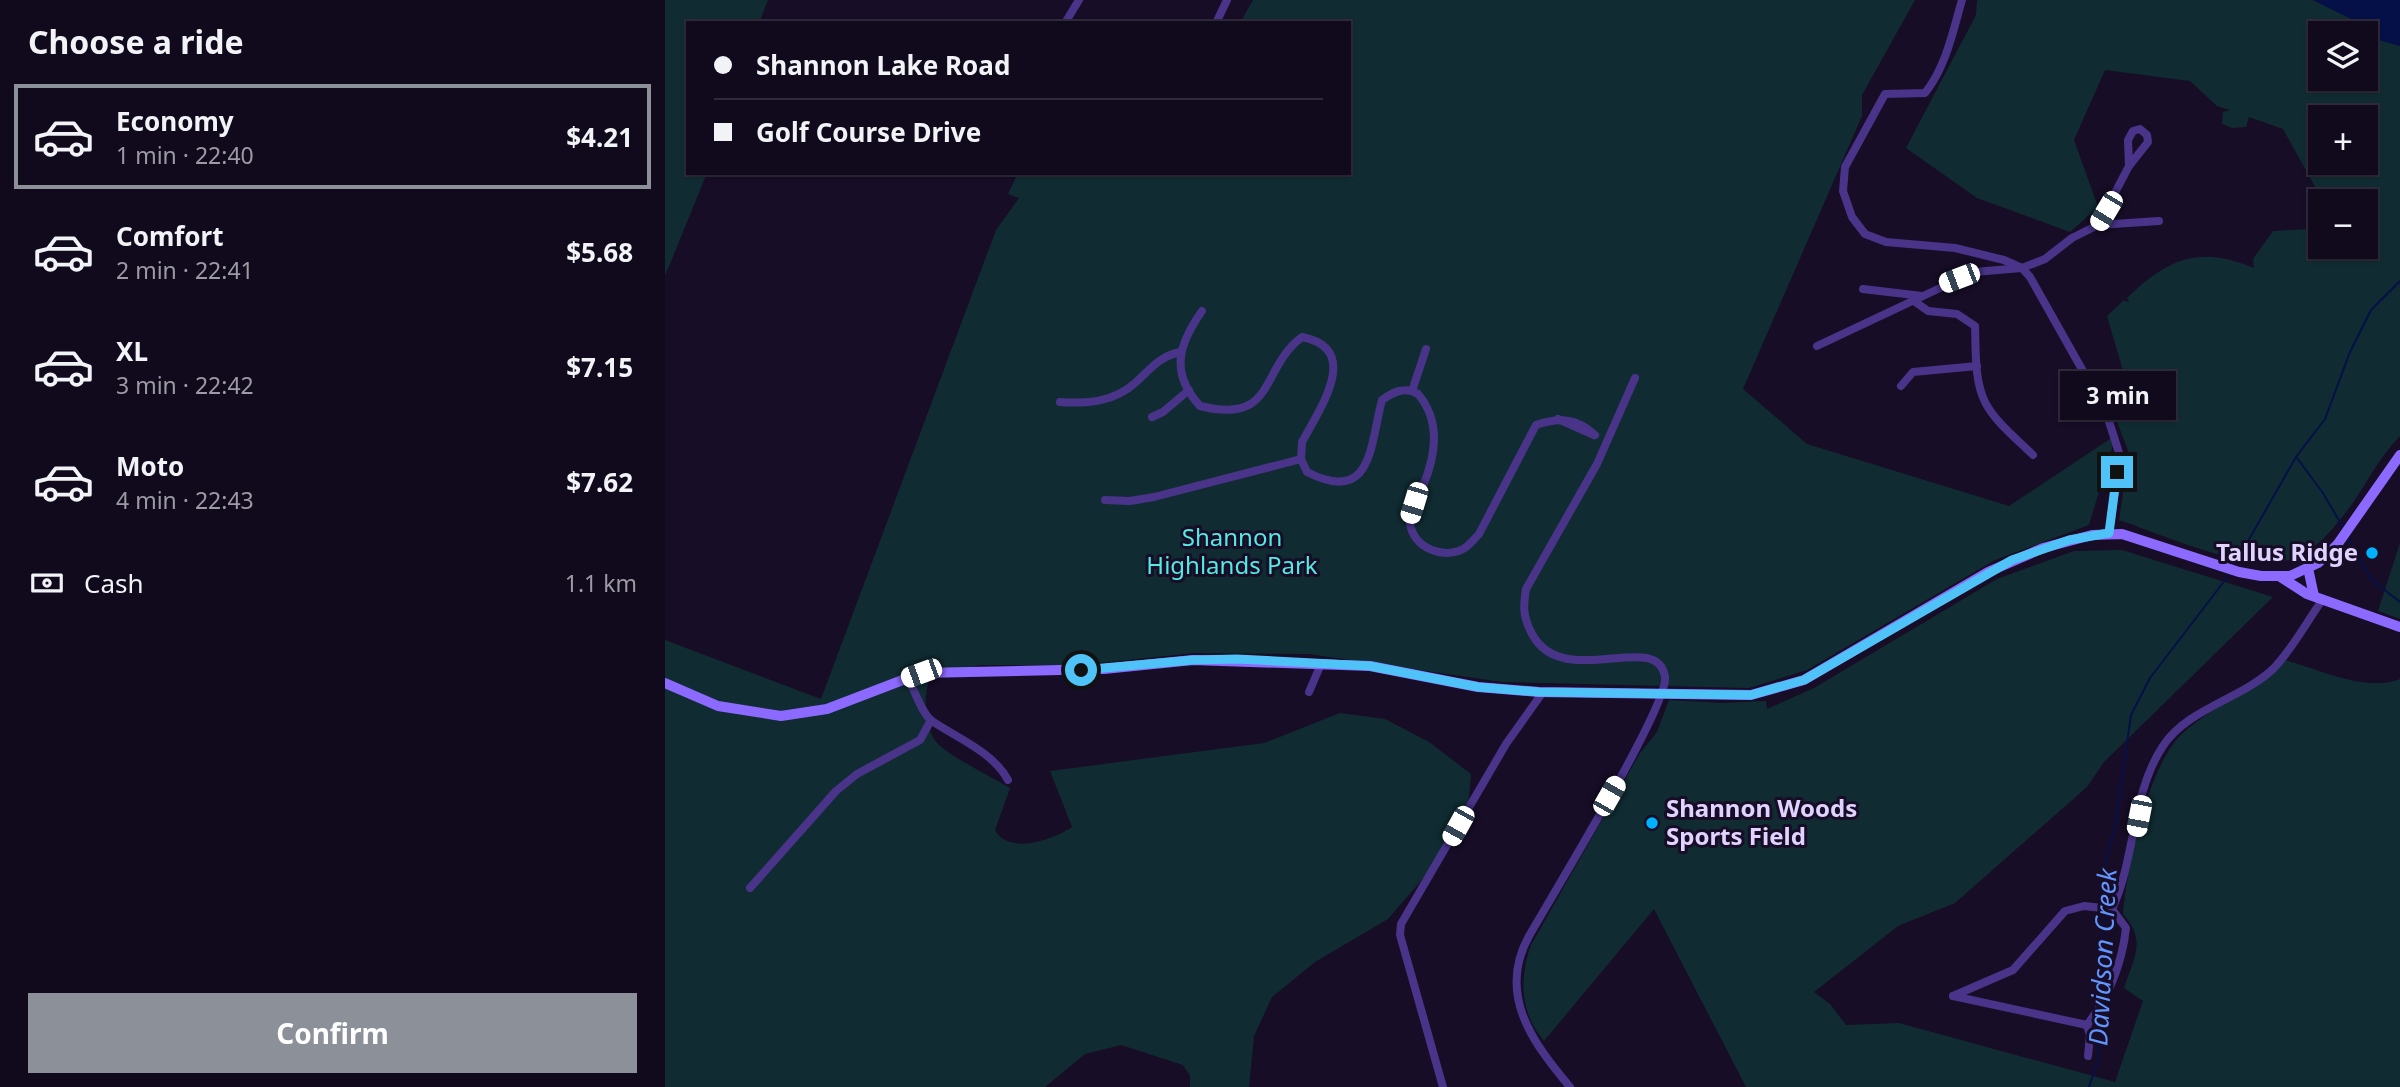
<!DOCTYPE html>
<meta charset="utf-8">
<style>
:root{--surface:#110a1d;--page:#1e182a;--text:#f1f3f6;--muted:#9c9aa4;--line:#302b3b;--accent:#8c9099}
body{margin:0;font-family:"Noto Sans",sans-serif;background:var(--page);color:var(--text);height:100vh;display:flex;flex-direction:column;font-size:26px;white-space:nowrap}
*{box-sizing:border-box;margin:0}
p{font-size:23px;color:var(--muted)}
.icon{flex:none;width:38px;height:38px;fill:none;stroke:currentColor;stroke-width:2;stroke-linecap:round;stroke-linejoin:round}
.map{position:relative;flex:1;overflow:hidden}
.side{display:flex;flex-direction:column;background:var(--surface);width:665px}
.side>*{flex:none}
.top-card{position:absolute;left:21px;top:21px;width:665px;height:154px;border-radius:0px;box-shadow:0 2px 5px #0004,0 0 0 2px var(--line);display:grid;align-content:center;height:154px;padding:0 28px;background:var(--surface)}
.controls{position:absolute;left:1643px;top:21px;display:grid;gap:14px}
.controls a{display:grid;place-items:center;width:70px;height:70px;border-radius:0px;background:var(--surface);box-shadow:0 2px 5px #0004,0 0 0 2px var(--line);font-size:35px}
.end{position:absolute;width:32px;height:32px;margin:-16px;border:9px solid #4fc3f7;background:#111;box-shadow:0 0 0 4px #111}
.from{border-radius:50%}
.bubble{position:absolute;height:49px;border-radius:0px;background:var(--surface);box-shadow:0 2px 5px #0004,0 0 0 2px var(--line);font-size:23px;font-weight:700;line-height:49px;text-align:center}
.car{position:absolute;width:21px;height:42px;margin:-21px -10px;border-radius:9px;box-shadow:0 0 5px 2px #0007;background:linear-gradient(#fff 24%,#345 0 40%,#fff 0 76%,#345 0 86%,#fff 0)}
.top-card b{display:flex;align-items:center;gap:24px;height:66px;font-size:26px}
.top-card b+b{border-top:2px solid var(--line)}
.top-card i{width:18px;height:18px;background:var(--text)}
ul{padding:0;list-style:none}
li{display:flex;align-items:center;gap:21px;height:105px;margin:0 14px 10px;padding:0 14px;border:4px solid transparent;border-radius:0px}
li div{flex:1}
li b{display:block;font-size:26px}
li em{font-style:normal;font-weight:700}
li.active{border-color:var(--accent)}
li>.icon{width:63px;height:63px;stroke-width:1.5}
h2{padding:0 28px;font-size:32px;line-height:84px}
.pay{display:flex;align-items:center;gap:18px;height:77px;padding:0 28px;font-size:26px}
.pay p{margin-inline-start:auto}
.button{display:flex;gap:14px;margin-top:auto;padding:14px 28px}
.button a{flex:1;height:80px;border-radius:0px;background:var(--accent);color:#fff;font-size:28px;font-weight:700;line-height:80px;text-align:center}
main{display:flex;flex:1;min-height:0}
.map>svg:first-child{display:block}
.green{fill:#102c32;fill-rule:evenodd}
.water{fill:#061048}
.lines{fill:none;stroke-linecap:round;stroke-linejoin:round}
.stream{stroke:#061048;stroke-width:2}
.street{stroke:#49348a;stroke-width:8}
.secondary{stroke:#8c6aff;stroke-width:10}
.route{stroke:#4fc3f7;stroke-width:9}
.poi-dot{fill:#00b1fe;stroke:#170d27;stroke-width:2.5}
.labels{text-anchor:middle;stroke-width:6;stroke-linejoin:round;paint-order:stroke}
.park-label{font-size:24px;fill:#54eae3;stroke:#170d27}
.poi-label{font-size:24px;font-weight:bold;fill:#e1d3ff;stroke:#170d27;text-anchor:end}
.water-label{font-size:26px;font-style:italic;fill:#6195ff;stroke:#170d27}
</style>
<main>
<section class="side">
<h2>Choose a ride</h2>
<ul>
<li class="active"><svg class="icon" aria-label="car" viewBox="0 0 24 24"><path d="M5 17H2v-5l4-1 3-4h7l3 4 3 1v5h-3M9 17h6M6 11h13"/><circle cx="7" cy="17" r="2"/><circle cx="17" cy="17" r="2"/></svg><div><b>Economy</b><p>1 min · 22:40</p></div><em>$4.21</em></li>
<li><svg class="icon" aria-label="car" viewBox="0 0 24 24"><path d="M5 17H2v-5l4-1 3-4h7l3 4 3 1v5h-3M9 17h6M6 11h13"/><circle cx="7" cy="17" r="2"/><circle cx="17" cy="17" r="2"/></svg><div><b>Comfort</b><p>2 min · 22:41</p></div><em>$5.68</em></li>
<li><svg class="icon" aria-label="car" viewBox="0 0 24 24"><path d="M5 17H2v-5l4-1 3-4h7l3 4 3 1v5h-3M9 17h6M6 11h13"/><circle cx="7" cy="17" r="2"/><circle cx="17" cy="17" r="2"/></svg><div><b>XL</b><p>3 min · 22:42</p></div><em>$7.15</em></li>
<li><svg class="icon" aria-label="car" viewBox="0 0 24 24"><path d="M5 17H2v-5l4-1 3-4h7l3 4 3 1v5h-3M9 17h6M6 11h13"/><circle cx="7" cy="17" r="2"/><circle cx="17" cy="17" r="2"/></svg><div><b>Moto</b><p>4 min · 22:43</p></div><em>$7.62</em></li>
</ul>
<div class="pay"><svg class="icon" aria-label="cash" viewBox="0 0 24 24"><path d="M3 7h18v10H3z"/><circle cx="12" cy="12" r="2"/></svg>Cash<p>1.1 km</p></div>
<div class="button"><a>Confirm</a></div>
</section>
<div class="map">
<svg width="1735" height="1087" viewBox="0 0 1735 1087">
<rect width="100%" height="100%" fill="#170d27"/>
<g class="green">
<path d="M0,0H103L94,23H23V173H42L0,276Z"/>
<path d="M588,0H1250L1197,95V116L1078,389L1142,444L1344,506L1451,435L1424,525L1330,560L1142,670L1084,688L837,682L644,654L529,653L415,665H316L266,675C258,693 258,728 273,744C286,757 327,777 345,788L330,830C344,856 390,839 407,827L385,771L599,743L675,713L720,719L764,742L806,774L802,819L774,860L723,919L650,962L607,997L589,1036L584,1087H525V1076L518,1065L456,1045L420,1054L380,1087H0V640L156,699L331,230L354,198L343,194L353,173H684V23H575Z"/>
<path d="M1312,0H1648L1689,20L1685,31L1691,33H1656V79H1701V36L1735,46V436C1710,461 1697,495 1673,522C1663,535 1648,550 1633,557C1589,577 1499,535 1454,520L1464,453L1437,383L1459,374L1442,316L1459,300L1464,303L1462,298C1503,258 1535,245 1589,268L1588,259L1608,231L1645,229L1655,208L1656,247H1701V201H1658L1618,129L1584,117L1581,127L1567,128L1557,124L1558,112L1565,110L1552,106L1525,81L1440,70L1409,140L1433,207L1405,232L1312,198L1241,148L1311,15ZM1656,117H1701V163H1656Z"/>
<path d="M1735,543V619L1713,611Z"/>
<path d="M1457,550L1608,597L1439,762L1422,787L1290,903L1233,926L1149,992L1165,1004L1181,1025L1234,1023L1450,1082L1478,1001L1459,988C1469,957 1482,941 1458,914C1462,867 1482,770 1515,736C1534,716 1584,689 1609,672L1620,660C1653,669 1701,693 1735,679V1087H1081L989,909L879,1041C855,1013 854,978 866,945L975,753L992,732L1004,700L1057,703L1101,701L1102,709L1149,688L1332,579L1409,551Z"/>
</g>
<path class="water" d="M1648,0H1735V46L1701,36V33L1684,31L1688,20Z"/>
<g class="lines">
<g class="stream">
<path d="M1632,458L1658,493L1679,529"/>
<path d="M1683,537L1706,579L1735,602"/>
<path d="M1570,564L1631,457L1660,419L1685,352L1706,310L1735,281"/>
<path d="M1439,906L1438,873L1450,826L1466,715L1485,678L1564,575"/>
<path d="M1438,994L1439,912"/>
<path d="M1424,1087L1433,1060L1437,1010"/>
</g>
<g class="street">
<path d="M1297,0C1288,31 1281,67 1260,93L1220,94L1180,167L1178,191L1187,217L1200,234L1221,242L1290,248L1339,260L1357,268L1365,277L1441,412L1455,456L1444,533"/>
<path d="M400,23L414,0"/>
<path d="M551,23L562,0"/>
<path d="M1433,225L1494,221"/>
<path d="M1198,289L1257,296"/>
<path d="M1249,301L1263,311L1292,314L1310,326C1311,349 1309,380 1320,402C1330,422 1352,439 1368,455"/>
<path d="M537,311C513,345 505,373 535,406C612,425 594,369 637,337C698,349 654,410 637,442L636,459L642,472C708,506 705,444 717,400C728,392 740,386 753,394C776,421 771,455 758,486C754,496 747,505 745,516C742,544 775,561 798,549C804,546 809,539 814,534L871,425C894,417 912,418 930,435"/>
<path d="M1152,346L1309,272L1357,268L1380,259L1407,238L1433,225L1464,166L1483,142L1482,135L1475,129L1468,131L1463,140L1464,166"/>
<path d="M1236,386L1248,372L1312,366"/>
<path d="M747,391L761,349"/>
<path d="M395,402C422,404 449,402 470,383C486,369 493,357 515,352"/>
<path d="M487,417L498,412L524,390"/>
<path d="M893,419L929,435"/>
<path d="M440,500L465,501L489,497L636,459"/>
<path d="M243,678C249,689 257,714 267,721C292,738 328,752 343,780"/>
<path d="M644,692L656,664"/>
<path d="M85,888L171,791L192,774L255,740L266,720"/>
<path d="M1288,996L1422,1025C1444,996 1457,964 1461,928L1447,909C1471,858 1466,794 1498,746C1522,709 1576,699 1608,669C1627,650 1642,621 1658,599"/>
<path d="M1288,996L1348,970L1400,911L1419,906L1447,909"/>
<path d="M1422,1025L1425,1035L1423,1056"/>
<path d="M778,1087L735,935L736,924L841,744L878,692"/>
<path d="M905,1087C867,1042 832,994 864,936C885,899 1004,705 1000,677C993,628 898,692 867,634C858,617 858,607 861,589L932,464L970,378"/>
</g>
<g class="secondary">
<path d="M1643,568L1649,596"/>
<path d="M1614,576L1642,594L1735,627"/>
<path d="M0,683L53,706L116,716L162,709L256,673L439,669L528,660L705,666L813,687L874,692L1086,695L1139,680L1323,572L1378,548L1427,535L1457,534L1574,572L1596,576H1625L1653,563L1672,545L1735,455"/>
</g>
</g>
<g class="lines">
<path class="route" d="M416,670L528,660L572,659L705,666L813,687L874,692L1086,695L1139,680L1347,560L1404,540L1444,533L1452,472"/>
</g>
<g class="poi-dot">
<circle cx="1707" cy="553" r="7"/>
<circle cx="987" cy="823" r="7"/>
</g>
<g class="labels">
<g class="park-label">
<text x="567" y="546">Shannon<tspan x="567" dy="28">Highlands Park</tspan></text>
</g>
<g class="poi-label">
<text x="1693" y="561">Tallus Ridge</text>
<text x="1001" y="817" text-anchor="start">Shannon Woods<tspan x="1001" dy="28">Sports Field</tspan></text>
</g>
<g class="water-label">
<text transform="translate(1438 957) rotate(-87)" y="9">Davidson Creek</text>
</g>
</g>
</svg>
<div class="controls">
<a><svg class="icon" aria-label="layers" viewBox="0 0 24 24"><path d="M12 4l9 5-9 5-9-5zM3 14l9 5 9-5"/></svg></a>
<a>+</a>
<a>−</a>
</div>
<i class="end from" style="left:416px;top:670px"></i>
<i class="end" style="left:1452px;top:472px"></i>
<div class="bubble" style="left:1395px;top:371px;width:116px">3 min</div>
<i class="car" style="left:1441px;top:211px;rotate:211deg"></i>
<i class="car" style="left:1294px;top:278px;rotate:249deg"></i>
<i class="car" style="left:749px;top:503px;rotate:197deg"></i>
<i class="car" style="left:256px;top:673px;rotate:250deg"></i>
<i class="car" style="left:944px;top:796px;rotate:30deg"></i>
<i class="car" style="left:1474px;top:816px;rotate:191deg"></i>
<i class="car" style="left:793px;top:826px;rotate:209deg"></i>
<div class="top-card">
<b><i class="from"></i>Shannon Lake Road</b>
<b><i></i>Golf Course Drive</b>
</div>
</div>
</main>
